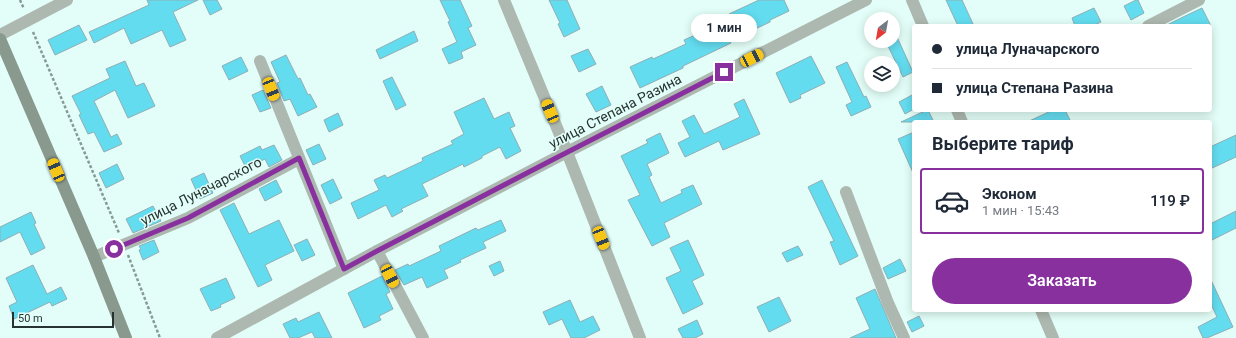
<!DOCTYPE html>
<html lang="ru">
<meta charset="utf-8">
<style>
:root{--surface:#fff;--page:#f2f2f3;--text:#1f2937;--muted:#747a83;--line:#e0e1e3;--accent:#88319e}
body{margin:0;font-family:Roboto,sans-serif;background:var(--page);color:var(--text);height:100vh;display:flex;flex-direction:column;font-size:15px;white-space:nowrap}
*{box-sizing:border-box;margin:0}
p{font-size:13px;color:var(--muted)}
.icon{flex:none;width:22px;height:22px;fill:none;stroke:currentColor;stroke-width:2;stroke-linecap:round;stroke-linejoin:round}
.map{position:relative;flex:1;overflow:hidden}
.drawer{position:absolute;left:912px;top:120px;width:300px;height:192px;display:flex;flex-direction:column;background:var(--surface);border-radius:4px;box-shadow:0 2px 10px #0003}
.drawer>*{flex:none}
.top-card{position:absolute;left:912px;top:24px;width:300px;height:88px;border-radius:4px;box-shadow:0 2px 10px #0003;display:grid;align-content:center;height:88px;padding:0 20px;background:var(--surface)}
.needle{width:26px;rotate:211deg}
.controls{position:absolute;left:864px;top:12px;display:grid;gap:8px}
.controls a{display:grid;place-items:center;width:36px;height:36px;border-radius:50%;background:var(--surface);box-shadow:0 2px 10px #0003;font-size:20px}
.scale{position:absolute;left:12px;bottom:10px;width:102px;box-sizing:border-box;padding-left:4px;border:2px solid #263331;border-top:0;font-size:11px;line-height:14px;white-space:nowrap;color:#263331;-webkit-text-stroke:3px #e3fef8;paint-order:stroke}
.end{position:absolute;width:18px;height:18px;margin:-9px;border:5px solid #88319e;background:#fff;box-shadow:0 0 0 2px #fff}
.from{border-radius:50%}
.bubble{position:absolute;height:28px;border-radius:14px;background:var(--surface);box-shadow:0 2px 10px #0003;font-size:13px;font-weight:600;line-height:28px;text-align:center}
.car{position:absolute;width:12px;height:24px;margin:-12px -6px;border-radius:5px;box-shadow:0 0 3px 1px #0007;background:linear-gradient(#f5c518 24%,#345 0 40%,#f5c518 0 76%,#345 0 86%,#f5c518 0)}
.top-card b{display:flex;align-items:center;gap:14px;height:38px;font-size:15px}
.top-card b+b{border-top:1px solid var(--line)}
.top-card i{width:10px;height:10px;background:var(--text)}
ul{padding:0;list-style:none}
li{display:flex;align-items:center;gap:12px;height:66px;margin:0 8px 6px;padding:0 12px;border:2px solid transparent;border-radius:4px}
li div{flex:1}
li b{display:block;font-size:15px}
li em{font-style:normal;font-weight:600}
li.current{border-color:var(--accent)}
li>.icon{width:36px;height:36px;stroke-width:1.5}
h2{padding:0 20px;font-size:18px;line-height:48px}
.primary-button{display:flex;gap:8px;margin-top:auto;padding:8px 20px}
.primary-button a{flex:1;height:46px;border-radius:24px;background:var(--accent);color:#fff;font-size:16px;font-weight:600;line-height:46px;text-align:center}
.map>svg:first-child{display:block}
.building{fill:#64dcef;stroke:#8eaeb4}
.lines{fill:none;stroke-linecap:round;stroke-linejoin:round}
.path{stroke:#869a96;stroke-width:2.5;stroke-dasharray:3 2;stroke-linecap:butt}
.minor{stroke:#adb8b0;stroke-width:12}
.secondary{stroke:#89998e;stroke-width:12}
.route{stroke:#88319e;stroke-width:5}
.labels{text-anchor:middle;stroke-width:3;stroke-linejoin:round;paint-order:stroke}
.street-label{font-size:14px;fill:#263331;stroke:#e3fef8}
</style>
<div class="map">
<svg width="1236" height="338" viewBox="0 0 1236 338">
<rect width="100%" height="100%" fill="#e3fef8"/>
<g class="building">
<path d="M147,0H198L173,12L186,40L170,47L162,30L131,44L124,28L94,43L89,32L149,5Z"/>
<path d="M203,0H217L222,9L210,15Z"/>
<path d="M440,0H460L472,26L468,28L476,45L461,52L463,58L449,64L442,49L457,42L448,22L450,21Z"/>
<path d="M549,0H567L580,29L564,37L558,24L560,23Z"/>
<path d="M759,0H784L789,11L770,20V22L730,41L731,43L683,66V68L640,88L630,67L652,57L653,59L686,44L684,40L731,19L729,14Z"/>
<path d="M946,0H962L974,26H958Z"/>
<path d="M1136,0H1138L1144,13L1131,20L1124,6Z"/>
<path d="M1094,8L1101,22L1092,26H1075L1072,18Z"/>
<path d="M1202,8L1211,26H1165L1183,17Z"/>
<path d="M79,25L87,40L55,55L48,40Z"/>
<path d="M414,31L418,41L380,59L376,50Z"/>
<path d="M897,37L913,72L903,77L886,42L893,41V39Z"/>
<path d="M588,49L596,64L579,72L571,56Z"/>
<path d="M286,55L298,79L300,78L308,95L310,94L317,107L298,116L290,99L284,101L277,83L280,82L271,62Z"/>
<path d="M811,56L825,83L800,95L801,98L790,103L776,73Z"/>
<path d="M241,57L248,71L229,80L222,66Z"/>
<path d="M125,61L136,86L144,83L155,106L128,118L115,90L94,101L111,137L117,134L122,144L104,152L94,132L88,134L79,115L81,114L72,96L110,78L106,69Z"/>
<path d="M847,62L864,97L866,96L871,107L851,116L846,105L852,102L836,67Z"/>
<path d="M392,77L406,105L396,110L383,81Z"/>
<path d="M602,86L611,105L596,112L586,94Z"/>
<path d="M263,90L271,108L260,112L252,95Z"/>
<path d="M914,94V109L905,114L899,102Z"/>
<path d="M484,98L494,119L509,112L515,126L510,128L521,151L506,159L500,147L482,156V158L464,167L463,164L422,184L428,196L401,209L403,211L392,217L386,205L358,219L351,203L379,190L374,180L385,175L387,178L423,161L422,158L453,144L451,141L464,134L454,112Z"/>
<path d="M744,99L760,134L723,150L719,141L685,157L678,143L690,137L682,121L694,115L704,134L740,117L734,104Z"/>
<path d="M927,110H928L934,122H901Z"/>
<path d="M1053,110H1065L1071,122H1027Z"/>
<path d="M338,113L343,125L329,132L324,120Z"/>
<path d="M914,132V175L898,139Z"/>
<path d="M660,133L669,153L647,164L652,175L649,177L661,203L682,193L681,190L693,185L702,204L664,223L670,237L652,246L628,200L640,195L621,156L648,143L646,140Z"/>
<path d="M1236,135V157L1210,169V147Z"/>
<path d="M319,144L326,159L313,165L306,150Z"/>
<path d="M274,145L282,160L269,167L265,159L246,168L240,156L260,146L262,150Z"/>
<path d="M117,164L124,179L106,188L99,173Z"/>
<path d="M204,173L213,193L200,199L191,179Z"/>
<path d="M333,179L342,198L330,204L321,185Z"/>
<path d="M276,180L282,192L265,201L259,189Z"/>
<path d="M822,180L858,256L840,265L830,242L834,241L808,187Z"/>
<path d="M234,203L249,234L279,220L294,251L265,265L272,280L258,287L220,210Z"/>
<path d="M153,206L161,221L133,233L126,219Z"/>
<path d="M1236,211V228L1210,241V224Z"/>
<path d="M31,212L36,223L34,224L45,248L31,255L20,232L0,242V227Z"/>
<path d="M501,220L506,231L483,242L486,248L460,260L461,262L444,270L448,278L427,288L422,277L404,285L395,270L408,264L409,266L441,251L439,246L476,228L478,230Z"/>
<path d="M307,239L315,255L302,261L294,245Z"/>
<path d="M154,240L159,252L143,260L139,250L141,249L139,246Z"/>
<path d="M688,240L704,275L692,281L703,304L683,314L666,278L681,271L670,248Z"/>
<path d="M798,246L803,255L787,262L782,253Z"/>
<path d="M900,259L906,271L888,279L883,268Z"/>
<path d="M500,261L504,271L494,276L489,266Z"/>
<path d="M33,265L47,294L61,287L67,299L52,306L50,302L14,319L9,306L17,302L6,278Z"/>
<path d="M382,276L390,292L386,294L393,309L379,316L381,320L364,328L348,293Z"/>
<path d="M226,278L235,298L220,305L221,307L211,311L200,289Z"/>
<path d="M1210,278L1233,327L1207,338H1203L1198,327L1217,317L1210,302Z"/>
<path d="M875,289L896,338H850L870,329L856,298Z"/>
<path d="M779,297L791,321L769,332L757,307Z"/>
<path d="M570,300L580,322L593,316L600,330L584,338H571L562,319L549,325L543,312Z"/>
<path d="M319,312L332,338H315L312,332L298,338H290L283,324L296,318L298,322Z"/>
<path d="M919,316L924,326L912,332L907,322Z"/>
<path d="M697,320L703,334L695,338H683L678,329Z"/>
</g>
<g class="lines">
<g class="path">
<path d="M20,0L24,9"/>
<path d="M33,32L119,233"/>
<path d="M128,255L160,338"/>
</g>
<g class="minor">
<path d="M504,0L567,152L640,338"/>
<path d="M912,0L923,26"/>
<path d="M1148,26L1199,0"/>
<path d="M0,35L67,0"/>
<path d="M260,61L344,269"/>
<path d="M957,110L962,122"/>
<path d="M846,192L888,303L904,338"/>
<path d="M377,251L423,338"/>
<path d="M94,257L188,218L299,159"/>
<path d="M1041,310L1053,338"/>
<path d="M217,338L377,251L567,152L866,0"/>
</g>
<path class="secondary" d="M0,39L94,257L126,338"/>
</g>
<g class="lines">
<path class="route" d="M114,249L188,218L299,158L344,269L377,251L554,159L724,72"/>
</g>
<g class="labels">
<g class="street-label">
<text transform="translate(615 111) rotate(-27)" y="5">улица Степана Разина</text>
<text transform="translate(201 191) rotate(-27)" y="5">улица Луначарского</text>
</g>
</g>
</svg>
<div class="controls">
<a><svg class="needle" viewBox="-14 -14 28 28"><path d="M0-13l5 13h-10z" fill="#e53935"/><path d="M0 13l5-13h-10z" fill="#747a83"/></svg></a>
<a><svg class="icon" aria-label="layers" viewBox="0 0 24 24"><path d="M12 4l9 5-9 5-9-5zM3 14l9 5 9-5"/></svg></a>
</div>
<div class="scale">50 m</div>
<i class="end from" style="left:114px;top:249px"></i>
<i class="end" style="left:724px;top:72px"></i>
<div class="bubble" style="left:691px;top:14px;width:66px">1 мин</div>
<i class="car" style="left:752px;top:58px;rotate:63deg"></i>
<i class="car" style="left:271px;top:89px;rotate:158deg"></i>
<i class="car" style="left:550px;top:111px;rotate:337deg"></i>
<i class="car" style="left:56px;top:170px;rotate:337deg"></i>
<i class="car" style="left:601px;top:238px;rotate:158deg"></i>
<i class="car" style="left:390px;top:276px;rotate:153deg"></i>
<div class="top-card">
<b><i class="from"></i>улица Луначарского</b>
<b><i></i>улица Степана Разина</b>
</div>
<section class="drawer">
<h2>Выберите тариф</h2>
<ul>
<li class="current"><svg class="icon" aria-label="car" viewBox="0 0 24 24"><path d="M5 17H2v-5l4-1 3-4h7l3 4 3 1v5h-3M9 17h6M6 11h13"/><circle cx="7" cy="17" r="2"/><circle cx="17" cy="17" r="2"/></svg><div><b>Эконом</b><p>1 мин · 15:43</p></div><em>119 ₽</em></li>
</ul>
<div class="primary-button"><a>Заказать</a></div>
</section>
</div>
